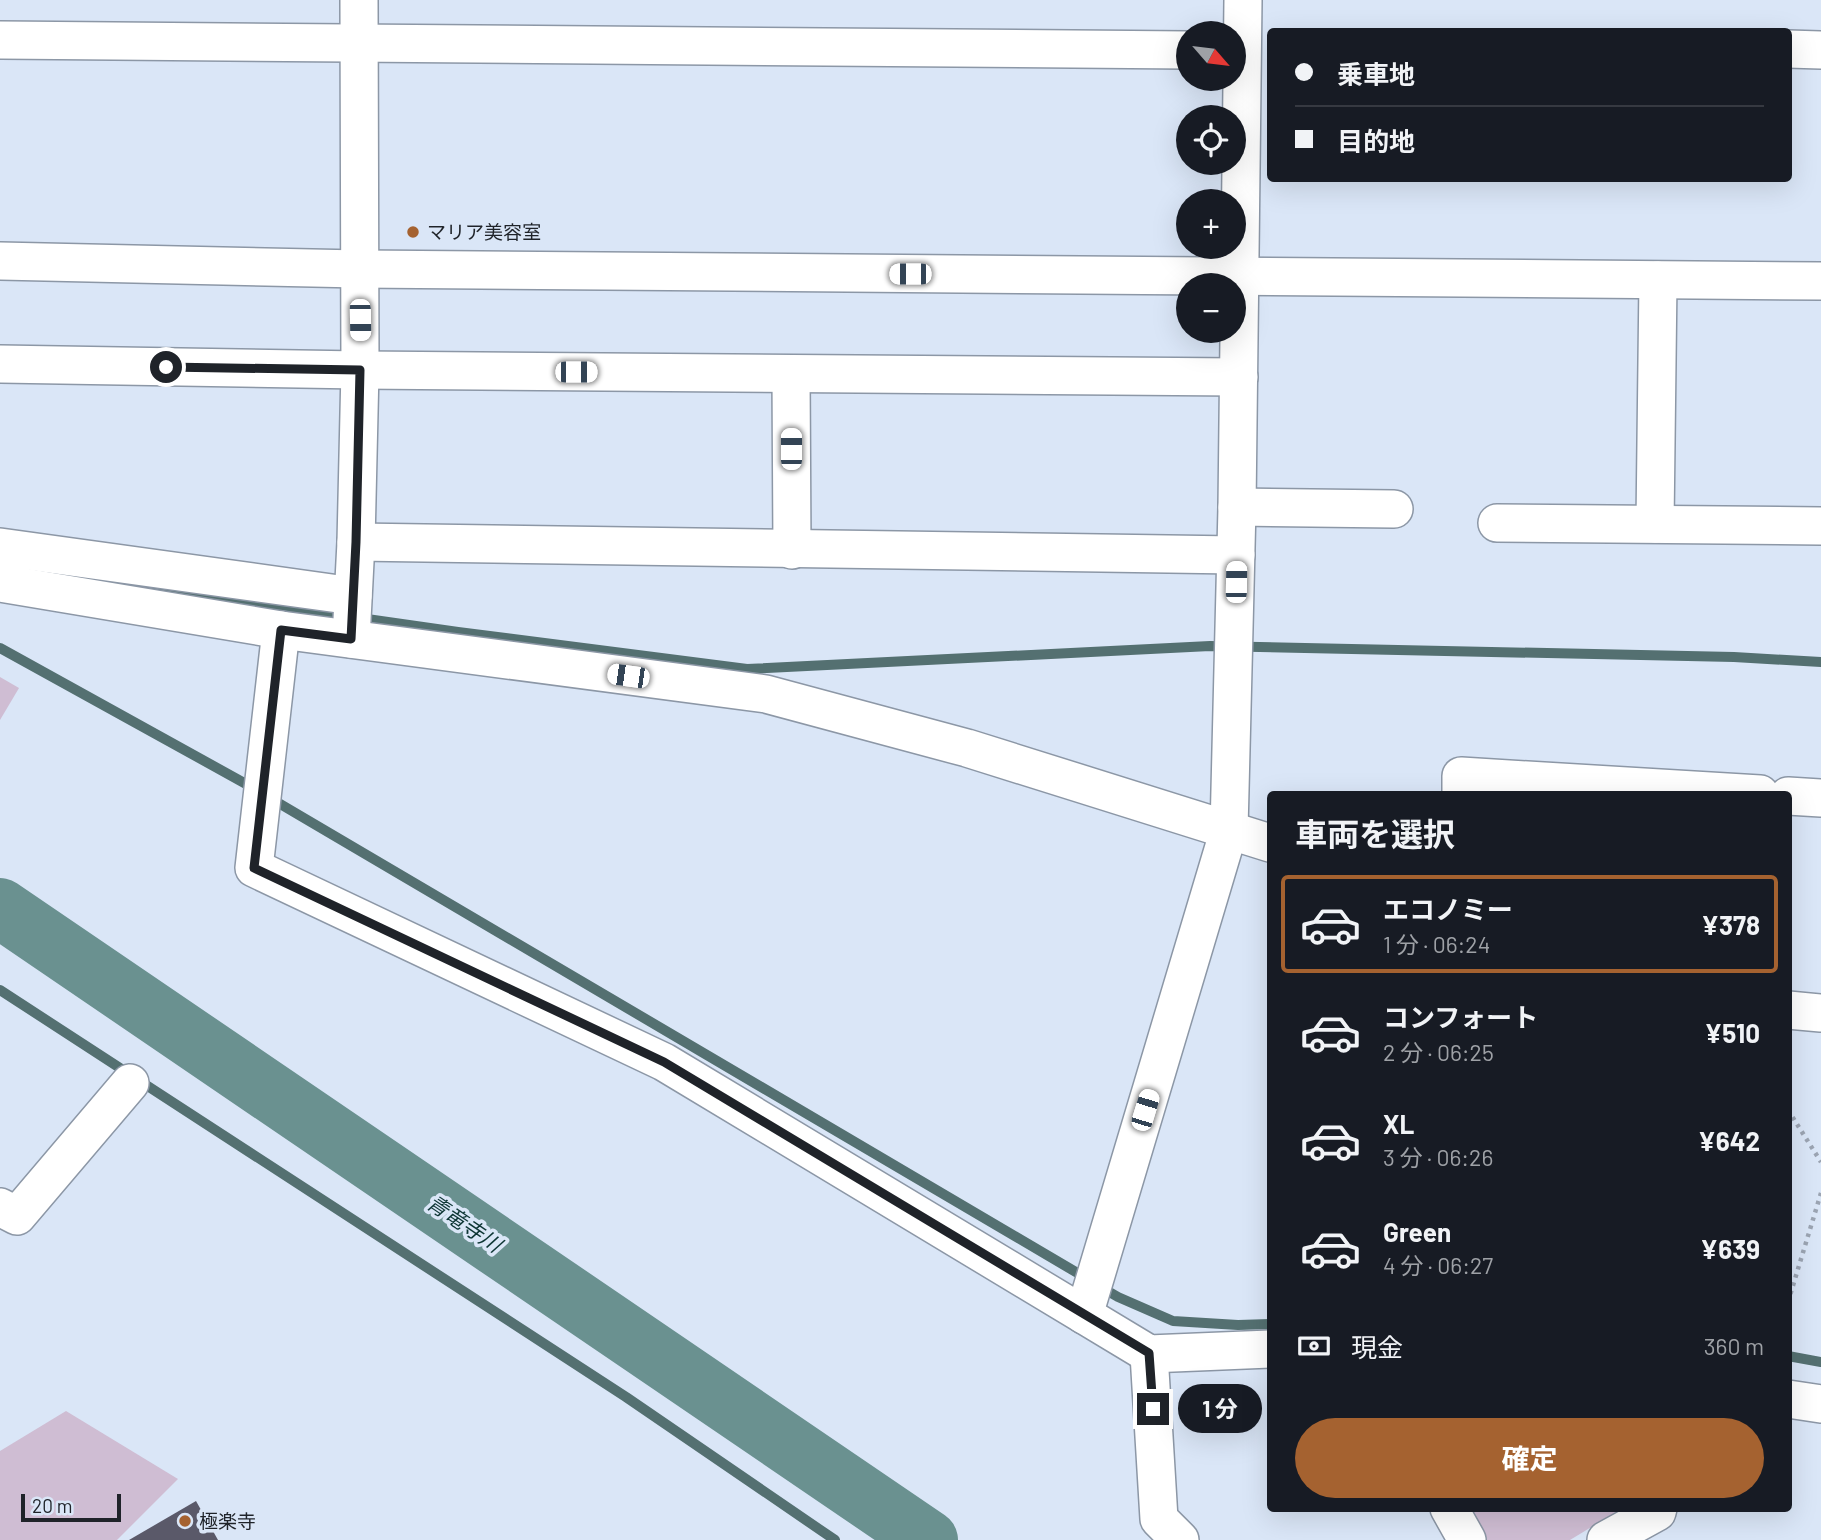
<!DOCTYPE html>
<html lang="ja">
<meta charset="utf-8">
<style>
:root{--surface:#171b24;--page:#242831;--text:#f1f3f6;--muted:#9ea1a6;--line:#363941;--accent:#a56230}
body{margin:0;font-family:Barlow,"Noto Sans JP",sans-serif;background:var(--page);color:var(--text);height:100vh;display:flex;flex-direction:column;font-size:26px;white-space:nowrap}
*{box-sizing:border-box;margin:0}
p{font-size:23px;color:var(--muted)}
.icon{flex:none;width:38px;height:38px;fill:none;stroke:currentColor;stroke-width:2;stroke-linecap:round;stroke-linejoin:round}
.map{position:relative;flex:1;overflow:hidden}
.sheet{position:absolute;left:1267px;top:791px;width:525px;height:721px;display:flex;flex-direction:column;background:var(--surface);border-radius:7px;box-shadow:0 7px 28px #0002}
.sheet>*{flex:none}
.guide{position:absolute;left:1267px;top:28px;width:525px;height:154px;border-radius:7px;box-shadow:0 7px 28px #0002;display:grid;align-content:center;height:154px;padding:0 28px;background:var(--surface)}
.needle{width:46px;rotate:118deg}
.tools{position:absolute;left:1176px;top:21px;display:grid;gap:14px}
.tools a{display:grid;place-items:center;width:70px;height:70px;border-radius:50%;background:var(--surface);box-shadow:0 7px 28px #0002;font-size:35px}
.scale{position:absolute;left:21px;bottom:18px;width:100px;box-sizing:border-box;padding-left:7px;border:4px solid #1f2329;border-top:0;font-size:19px;line-height:24px;white-space:nowrap;color:#1f2329;-webkit-text-stroke:5px #dae6f7;paint-order:stroke}
.end{position:absolute;width:32px;height:32px;margin:-16px;border:9px solid #1f2329;background:#fff;box-shadow:0 0 0 4px #fff}
.from{border-radius:50%}
.bubble{position:absolute;height:49px;border-radius:24px;background:var(--surface);box-shadow:0 7px 28px #0002;font-size:23px;font-weight:700;line-height:49px;text-align:center}
.car{position:absolute;width:21px;height:42px;margin:-21px -10px;border-radius:9px;box-shadow:0 0 5px 2px #0007;background:linear-gradient(#fff 24%,#345 0 40%,#fff 0 76%,#345 0 86%,#fff 0)}
.guide b{display:flex;align-items:center;gap:24px;height:66px;font-size:26px}
.guide b+b{border-top:2px solid var(--line)}
.guide i{width:18px;height:18px;background:var(--text)}
ul{padding:0;list-style:none}
li{display:flex;align-items:center;gap:21px;height:98px;margin:0 14px 10px;padding:0 14px;border:4px solid transparent;border-radius:7px}
li div{flex:1}
li b{display:block;font-size:26px}
li em{font-style:normal;font-weight:700}
li.on{border-color:var(--accent)}
li>.icon{width:63px;height:63px;stroke-width:1.5}
h2{padding:0 28px;font-size:32px;line-height:84px}
.pay{display:flex;align-items:center;gap:18px;height:77px;padding:0 28px;font-size:26px}
.pay p{margin-inline-start:auto}
.button{display:flex;gap:14px;margin-top:auto;padding:14px 28px}
.button a{flex:1;height:80px;border-radius:42px;background:var(--accent);color:#fff;font-size:28px;font-weight:700;line-height:80px;text-align:center}
.map>svg:first-child{display:block}
.green{fill:#cfbdd3}
.lines{fill:none;stroke-linecap:round;stroke-linejoin:round}
.stream{stroke:#547071;stroke-width:10}
.river{stroke:#6a9190;stroke-width:60}
.building{fill:#5a5969}
.minor-casing{stroke:#8c97a6;stroke-width:40}
.path{stroke:#9ba4b2;stroke-width:4.5;stroke-dasharray:3.5 5;stroke-linecap:butt}
.minor{stroke:#fff;stroke-width:37}
.route{stroke:#1f2329;stroke-width:9}
.poi-dot{fill:#a56230;stroke:#dae6f7;stroke-width:2.5}
.labels{text-anchor:middle;stroke-width:7;stroke-linejoin:round;paint-order:stroke}
.poi-label{font-size:19px;fill:#1f2329;stroke:#dae6f7;text-anchor:start}
.water-label{font-size:21px;font-style:italic;fill:#0d3534;stroke:#dae6f7}
</style>
<div class="map">
<svg width="1821" height="1540" viewBox="0 0 1821 1540">
<rect width="100%" height="100%" fill="#dae6f7"/>
<g class="green">
<path d="M0,677L19,688L0,720Z"/>
<path d="M66,1411L178,1479L117,1540H0V1451Z"/>
<path d="M1464,1509H1621L1570,1540H1483Z"/>
</g>
<g class="lines">
<g class="stream">
<path d="M80,578L458,632L747,669L1210,646L1734,657L1821,662"/>
<path d="M0,648L257,790"/>
<path d="M270,798L1086,1278"/>
<path d="M0,990L626,1397L835,1540"/>
<path d="M1099,1286L1118,1297L1173,1321L1238,1325L1270,1324"/>
<path d="M1788,1356L1821,1362"/>
</g>
<path class="river" d="M0,908L928,1540"/>
</g>
<path class="building" d="M196,1501L218,1540H129Z"/>
<g class="lines">
<g class="minor-casing">
<g id="minor">
<path d="M0,40L1188,50"/>
<path d="M1788,49L1821,50"/>
<path d="M0,261L359,269L1821,281"/>
<path d="M0,364L360,370L1239,377"/>
<path d="M791,374L792,550"/>
<path d="M1237,507L1394,509"/>
<path d="M1497,523L1821,526"/>
<path d="M1655,524L1658,280"/>
<path d="M356,542L1236,555"/>
<path d="M0,547L353,596"/>
<path d="M0,583L281,630"/>
<path d="M351,639L356,542L360,370L359,0"/>
<path d="M1461,794V776L1760,794"/>
<path d="M1788,796L1821,798"/>
<path d="M1270,843L967,748L766,694L281,630L254,868L664,1062L1149,1354L1270,1349"/>
<path d="M1788,1010L1821,1013"/>
<path d="M0,1207L17,1216L130,1083"/>
<path d="M1084,1315L1229,830L1237,507L1243,0"/>
<path d="M1149,1354L1159,1519L1180,1540"/>
<path d="M1788,1399L1821,1404"/>
<path d="M1449,1508L1467,1540"/>
<path d="M1606,1540L1657,1512L1658,1508"/>
</g>
</g>
<g class="path">
<path d="M1788,1110L1821,1162"/>
<path d="M1788,1302L1821,1193"/>
</g>
<use href="#minor" class="minor"/>
</g>
<g class="lines">
<path class="route" d="M166,367L360,370L356,542L351,639L281,630L254,868L664,1062L1149,1353L1153,1409"/>
</g>
<g class="poi-dot">
<circle cx="413" cy="232" r="7"/>
<circle cx="185" cy="1521" r="7"/>
</g>
<g class="labels">
<g class="poi-label">
<text x="427" y="239">マリア美容室</text>
<text x="199" y="1528">極楽寺</text>
</g>
<g class="water-label">
<text transform="translate(464 1224) rotate(34)" y="7">青竜寺川</text>
</g>
</g>
</svg>
<div class="tools">
<a><svg class="needle" viewBox="-14 -14 28 28"><path d="M0-13l5 13h-10z" fill="#e53935"/><path d="M0 13l5-13h-10z" fill="#9ea1a6"/></svg></a>
<a><svg class="icon" aria-label="locate" viewBox="0 0 24 24"><circle cx="12" cy="12" r="6"/><path d="M12 2v4M12 18v4M2 12h4M18 12h4"/></svg></a>
<a>+</a>
<a>−</a>
</div>
<div class="scale">20 m</div>
<i class="end from" style="left:166px;top:367px"></i>
<i class="end" style="left:1153px;top:1409px"></i>
<div class="bubble" style="left:1178px;top:1384px;width:84px">1 分</div>
<i class="car" style="left:910px;top:274px;rotate:270deg"></i>
<i class="car" style="left:360px;top:320px;rotate:179deg"></i>
<i class="car" style="left:576px;top:372px;rotate:90deg"></i>
<i class="car" style="left:791px;top:449px;rotate:0deg"></i>
<i class="car" style="left:1236px;top:582px;rotate:1deg"></i>
<i class="car" style="left:628px;top:676px;rotate:278deg"></i>
<i class="car" style="left:1145px;top:1110px;rotate:17deg"></i>
<div class="guide">
<b><i class="from"></i>乗車地</b>
<b><i></i>目的地</b>
</div>
<section class="sheet">
<h2>車両を選択</h2>
<ul>
<li class="on"><svg class="icon" aria-label="car" viewBox="0 0 24 24"><path d="M5 17H2v-5l4-1 3-4h7l3 4 3 1v5h-3M9 17h6M6 11h13"/><circle cx="7" cy="17" r="2"/><circle cx="17" cy="17" r="2"/></svg><div><b>エコノミー</b><p>1 分 · 06:24</p></div><em>¥378</em></li>
<li><svg class="icon" aria-label="car" viewBox="0 0 24 24"><path d="M5 17H2v-5l4-1 3-4h7l3 4 3 1v5h-3M9 17h6M6 11h13"/><circle cx="7" cy="17" r="2"/><circle cx="17" cy="17" r="2"/></svg><div><b>コンフォート</b><p>2 分 · 06:25</p></div><em>¥510</em></li>
<li><svg class="icon" aria-label="car" viewBox="0 0 24 24"><path d="M5 17H2v-5l4-1 3-4h7l3 4 3 1v5h-3M9 17h6M6 11h13"/><circle cx="7" cy="17" r="2"/><circle cx="17" cy="17" r="2"/></svg><div><b>XL</b><p>3 分 · 06:26</p></div><em>¥642</em></li>
<li><svg class="icon" aria-label="car" viewBox="0 0 24 24"><path d="M5 17H2v-5l4-1 3-4h7l3 4 3 1v5h-3M9 17h6M6 11h13"/><circle cx="7" cy="17" r="2"/><circle cx="17" cy="17" r="2"/></svg><div><b>Green</b><p>4 分 · 06:27</p></div><em>¥639</em></li>
</ul>
<div class="pay"><svg class="icon" aria-label="cash" viewBox="0 0 24 24"><path d="M3 7h18v10H3z"/><circle cx="12" cy="12" r="2"/></svg>現金<p>360 m</p></div>
<div class="button"><a>確定</a></div>
</section>
</div>
